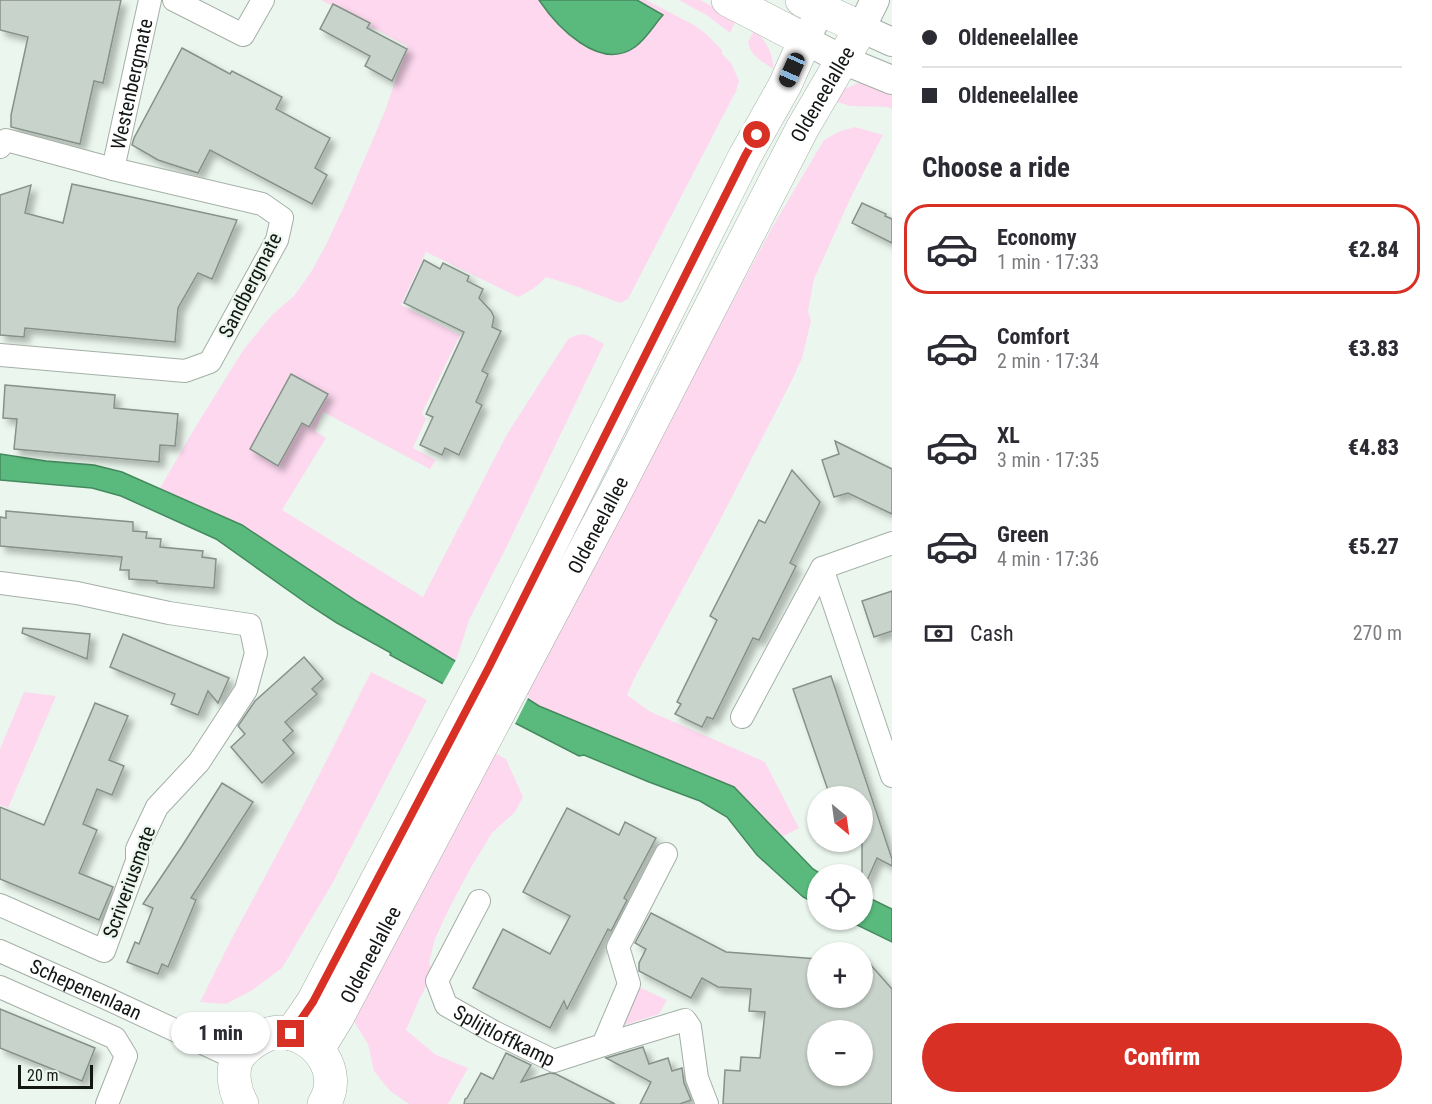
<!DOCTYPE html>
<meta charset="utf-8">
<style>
:root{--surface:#fff;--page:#f7f7f7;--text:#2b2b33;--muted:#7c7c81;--line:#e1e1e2;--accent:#d93025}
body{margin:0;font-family:"Roboto Condensed",sans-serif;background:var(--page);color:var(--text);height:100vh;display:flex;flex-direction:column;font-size:22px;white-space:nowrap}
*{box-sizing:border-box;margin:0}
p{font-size:20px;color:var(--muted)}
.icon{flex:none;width:33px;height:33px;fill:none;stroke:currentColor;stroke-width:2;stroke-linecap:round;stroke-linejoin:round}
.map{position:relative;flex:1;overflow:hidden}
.details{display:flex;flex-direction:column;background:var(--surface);width:540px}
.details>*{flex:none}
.hud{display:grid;align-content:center;height:132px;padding:0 30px;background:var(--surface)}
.needle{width:39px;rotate:151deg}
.controls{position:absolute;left:807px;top:786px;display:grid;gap:12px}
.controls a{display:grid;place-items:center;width:66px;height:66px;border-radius:50%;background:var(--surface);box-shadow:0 2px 4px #0004;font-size:30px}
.scale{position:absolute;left:18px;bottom:15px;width:75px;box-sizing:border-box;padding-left:6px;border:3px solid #131714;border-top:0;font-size:16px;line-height:21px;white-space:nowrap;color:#131714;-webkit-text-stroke:4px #ebf7ee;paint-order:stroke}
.end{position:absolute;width:27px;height:27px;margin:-14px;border:8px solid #d93025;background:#fff;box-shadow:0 0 0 3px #fff}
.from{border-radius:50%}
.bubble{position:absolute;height:42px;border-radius:21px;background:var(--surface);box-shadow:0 2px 4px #0004;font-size:20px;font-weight:800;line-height:42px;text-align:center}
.car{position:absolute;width:18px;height:36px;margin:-18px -9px;border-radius:8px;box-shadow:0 0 4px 2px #0007;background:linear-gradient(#222 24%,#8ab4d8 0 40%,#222 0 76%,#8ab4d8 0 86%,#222 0)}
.hud b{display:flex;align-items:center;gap:21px;height:57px;font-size:22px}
.hud b+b{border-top:2px solid var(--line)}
.hud i{width:15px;height:15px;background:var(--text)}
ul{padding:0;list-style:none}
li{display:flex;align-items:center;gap:18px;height:90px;margin:0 12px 9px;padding:0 18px;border:3px solid transparent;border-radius:24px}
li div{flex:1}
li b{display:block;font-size:22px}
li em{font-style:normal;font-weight:800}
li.selected{border-color:var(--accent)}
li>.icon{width:54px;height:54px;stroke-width:1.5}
h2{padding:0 30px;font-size:27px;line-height:72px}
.pay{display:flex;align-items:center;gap:15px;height:66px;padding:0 30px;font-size:22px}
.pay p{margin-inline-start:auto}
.primary-button{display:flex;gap:12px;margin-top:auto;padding:12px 30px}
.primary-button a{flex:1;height:69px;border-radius:36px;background:var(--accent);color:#fff;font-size:24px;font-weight:800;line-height:69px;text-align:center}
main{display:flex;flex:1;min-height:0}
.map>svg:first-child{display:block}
.green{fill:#fdd8ef}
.water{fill:#5aba7d;stroke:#45895e;stroke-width:1.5}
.pier{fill:#ebf7ee}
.building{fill:#c8d3cb;stroke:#869189;stroke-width:1.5;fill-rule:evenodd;filter:url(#shadow)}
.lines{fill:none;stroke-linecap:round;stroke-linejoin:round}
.minor-casing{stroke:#a4afa7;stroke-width:24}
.tertiary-casing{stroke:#a4afa7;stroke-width:30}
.secondary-casing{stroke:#a4afa7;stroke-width:34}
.minor{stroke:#fff;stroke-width:22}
.tertiary{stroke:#fff;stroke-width:28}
.secondary{stroke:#fff;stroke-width:33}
.route{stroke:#d93025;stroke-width:8}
.labels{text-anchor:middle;stroke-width:4.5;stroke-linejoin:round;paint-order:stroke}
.street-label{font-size:20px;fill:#131714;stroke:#ebf7ee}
</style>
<main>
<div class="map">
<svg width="892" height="1104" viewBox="0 0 892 1104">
<defs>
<filter id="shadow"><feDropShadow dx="5.5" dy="5.5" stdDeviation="3" flood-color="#0004"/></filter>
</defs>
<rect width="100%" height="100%" fill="#ebf7ee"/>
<g class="green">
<path d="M321,0H539L550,16L585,47L663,15L637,0H646L694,25L705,33L722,50V54L731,63L739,81L736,91L628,299L620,303L578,287L546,277C538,286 529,292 518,297L426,252L401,305L460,335L422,413L426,419L413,448L436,460L430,469L323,412L315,431L326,438L282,510L423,597L506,436L568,339C585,330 589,336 604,344L505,550L469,620L456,661L358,602L242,525L160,488L196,426L244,349L272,315L294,296L311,272L327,243L350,193L385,111L407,46Z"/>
<path d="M679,0H700L737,19L730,33L708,16Z"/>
<path d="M754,30C765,40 774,53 773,69C762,61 751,57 748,42Z"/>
<path d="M858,83H867L892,89V109L888,107L850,106L831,100L838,92Z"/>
<path d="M855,127L883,135L852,195L814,279L808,311L811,321L802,358L792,380L718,524L635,677L627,695L649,711L765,762L799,828L782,837L734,787L539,706L528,699L527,686L773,226L824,140L838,132Z"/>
<path d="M371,672L427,700L332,884L282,968L251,991L226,1004L200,1002L230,942L312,789Z"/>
<path d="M24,692L56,696L8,808L0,805V749Z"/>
<path d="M489,750L506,759L523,797L515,812L492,833L470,869L448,911L435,939L429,962L433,973L419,1000L406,1030L436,1055L468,1068L448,1104H409L390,1091L374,1071L368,1044L353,1020Z"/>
<path d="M637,986L667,1000L659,1014L621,1026Z"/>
</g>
<g class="water">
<path d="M539,0H637L663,15C654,25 646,39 635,47C600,72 557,27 539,0Z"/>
<path d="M0,454L46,461L94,465L122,472L242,525L358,602L455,661L528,699L539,706L734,787L813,869L821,874H818L817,904L803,897L757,855L727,817L700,801L649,782L584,755L579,756L515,723L390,655L391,653L337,623L309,605L216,539L121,496L92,488L0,480Z"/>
<path d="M863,895L892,909V942L847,920H862Z"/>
</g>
<path class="pier" d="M457,658L529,696L514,726L441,687Z"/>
<g class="building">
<path d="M0,0H121L103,83L94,81L80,144L11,127V115L28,37L0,30Z"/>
<path d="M333,4L370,23L367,28L407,49L392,81L365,66L370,56L320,29Z"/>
<path d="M182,48L230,74L232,71L282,97L276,109L330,138L315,168L327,175L312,204L210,150L198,173L158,160L132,145L134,138Z"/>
<path d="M72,184L237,220L212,279L198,273L178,308L175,342L25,328L24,337L0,335V195L31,185L25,213L63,223Z"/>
<path d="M862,203L886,214L885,216L892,219V243L852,223Z"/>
<path d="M424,260L440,269L443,263L469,276L467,281L483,289L479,298L491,311L494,317L492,327L501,331L482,371L488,374L476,402L482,405L459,455L445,448L442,455L420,445L433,417L426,414L464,332L404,303Z"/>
<path d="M291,374L328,394L309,427L302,423L278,466L250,449Z"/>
<path d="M5,385L115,395L114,408L178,414L175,446L160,445L159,462L14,449L17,419L3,418Z"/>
<path d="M835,441L892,469V514L848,493L834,497L822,460L839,454Z"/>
<path d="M792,470L820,502L790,563L796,566L759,640L753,638L713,719L707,717L702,727L675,714L681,704L677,702L717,620L710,616L759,520L765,523Z"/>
<path d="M6,511L133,522V531L147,532L146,538L161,539L160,547L203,551L202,557L216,559L214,588L157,583V581L129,579V570H120L122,557L0,546V517L6,518Z"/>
<path d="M892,591V631L874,637L862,601Z"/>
<path d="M23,628L90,634L87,659L22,633Z"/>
<path d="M123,634L229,678L218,703L208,691L198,715L171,704L175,694L110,667Z"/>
<path d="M304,657L323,679L312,689L317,694L285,722L293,731L283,740L294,753L262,783L231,747L245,734L238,726L255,701Z"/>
<path d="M831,676L892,859V866L877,858L862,892V796H830L793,689Z"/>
<path d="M95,703L128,716L109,760L124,766L112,795L97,789L83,824L97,830L79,873L113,887L99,920L0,879V807L44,825Z"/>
<path d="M222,783L253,802L191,898L196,900L168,967L162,964L158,974L127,962L135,942L139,944L153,908L143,904L182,846Z"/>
<path d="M567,808L619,835L625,822L656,838L624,898L627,900L611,931L608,929L567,1009L564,1001L550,1028L473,988L503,929L550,954L570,916L523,892Z"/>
<path d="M651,913L726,952L818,959V998H862V955L892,989V1104H723L725,1070L740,1071L741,1057L760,1058L765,1012L749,1011L751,989L718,987L702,978L691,998L639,971V963L646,949L635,943ZM818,1030H862V1076H818Z"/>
<path d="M0,1009L95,1048L82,1081L0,1048Z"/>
<path d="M643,1047L649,1064L668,1058L672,1071L682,1068L684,1083L691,1100L680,1104H640L651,1082L606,1058Z"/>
<path d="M506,1053L531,1065L521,1082L550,1073L556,1074L615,1104H464L465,1099L467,1098L481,1073L493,1079Z"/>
</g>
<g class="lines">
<g class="minor-casing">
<g id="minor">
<path d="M174,0L243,35L263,0"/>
<path d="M0,147L6,140L113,169L262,204L282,218L277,240L210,362L185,371L0,355"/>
<path id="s1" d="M113,169L150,0"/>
<path d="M892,543L822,568L892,776"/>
<path d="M0,583L77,593L169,613L250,625L256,653L246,690L199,762L157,807L137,849V861L104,951L0,905"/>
<path d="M742,717L822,568"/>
<path id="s2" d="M479,901L437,981L446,1005L494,1032L554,1061L603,1045L629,984L618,947L666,854"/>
<path id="s3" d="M0,951L108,999L237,1059"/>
<path d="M0,987L115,1038L126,1056L107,1104"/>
<path d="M603,1045L685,1020L690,1027L697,1078L707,1104"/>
</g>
</g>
<g class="tertiary-casing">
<g id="tertiary">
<path d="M826,0L805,40L843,60L892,80"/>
<path d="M875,0L861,28L892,42"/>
</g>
</g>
<g class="secondary-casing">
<g id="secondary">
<path d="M291,1034L313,1002L489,667L745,156L785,85L805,40L728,0"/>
<path id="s4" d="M318,1049L337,1018L615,493L802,129L861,28L802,0"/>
<path d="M242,1104C235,1092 231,1073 237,1059C241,1052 250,1044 257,1040C264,1036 271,1032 279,1032C315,1033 344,1071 324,1104"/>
</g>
</g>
<use href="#minor" class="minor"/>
<use href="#tertiary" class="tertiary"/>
<use href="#secondary" class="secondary"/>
</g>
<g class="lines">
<path class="route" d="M291,1034L313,1002L489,667L745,156L757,135"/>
</g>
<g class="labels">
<g class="street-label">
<text dy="7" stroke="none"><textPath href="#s1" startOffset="87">Westenbergmate</textPath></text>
<text dy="7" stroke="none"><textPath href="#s4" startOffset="1080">Oldeneelallee</textPath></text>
<text transform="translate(250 285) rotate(-63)" y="7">Sandbergmate</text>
<text dy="7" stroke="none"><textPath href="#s4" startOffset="594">Oldeneelallee</textPath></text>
<text transform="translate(129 882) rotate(-70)" y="7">Scriveriusmate</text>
<text dy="7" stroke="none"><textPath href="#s4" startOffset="108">Oldeneelallee</textPath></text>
<text dy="7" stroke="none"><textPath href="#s3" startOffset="94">Schepenenlaan</textPath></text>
<text dy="7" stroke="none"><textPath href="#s2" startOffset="182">Splijtloffkamp</textPath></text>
</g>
</g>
</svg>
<div class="controls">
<a><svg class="needle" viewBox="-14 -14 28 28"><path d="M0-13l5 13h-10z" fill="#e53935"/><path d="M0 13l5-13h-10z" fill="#7c7c81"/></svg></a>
<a><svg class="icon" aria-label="locate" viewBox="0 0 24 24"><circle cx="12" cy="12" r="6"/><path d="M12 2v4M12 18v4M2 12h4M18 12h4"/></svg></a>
<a>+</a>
<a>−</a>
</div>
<div class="scale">20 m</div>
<i class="end from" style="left:757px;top:135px"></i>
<i class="end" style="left:291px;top:1034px"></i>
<div class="bubble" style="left:171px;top:1012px;width:99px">1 min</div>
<i class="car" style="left:792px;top:70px;rotate:204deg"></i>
</div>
<section class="details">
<div class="hud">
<b><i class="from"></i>Oldeneelallee</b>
<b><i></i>Oldeneelallee</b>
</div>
<h2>Choose a ride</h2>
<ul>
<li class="selected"><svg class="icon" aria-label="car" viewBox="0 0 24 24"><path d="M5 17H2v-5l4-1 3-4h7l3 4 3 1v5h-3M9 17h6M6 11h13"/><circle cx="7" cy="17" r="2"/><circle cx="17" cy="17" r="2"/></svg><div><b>Economy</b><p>1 min · 17:33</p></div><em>€2.84</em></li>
<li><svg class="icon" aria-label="car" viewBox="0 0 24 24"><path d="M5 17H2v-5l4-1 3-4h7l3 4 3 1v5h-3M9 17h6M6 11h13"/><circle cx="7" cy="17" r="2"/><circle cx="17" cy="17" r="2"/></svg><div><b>Comfort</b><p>2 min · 17:34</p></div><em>€3.83</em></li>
<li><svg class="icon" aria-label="car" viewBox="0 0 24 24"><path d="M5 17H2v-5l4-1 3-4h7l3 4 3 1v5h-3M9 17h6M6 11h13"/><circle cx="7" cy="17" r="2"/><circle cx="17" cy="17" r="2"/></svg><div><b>XL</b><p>3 min · 17:35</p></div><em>€4.83</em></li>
<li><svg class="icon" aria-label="car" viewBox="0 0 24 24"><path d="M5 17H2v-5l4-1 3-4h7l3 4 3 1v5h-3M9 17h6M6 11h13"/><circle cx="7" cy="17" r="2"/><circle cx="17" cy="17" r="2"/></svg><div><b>Green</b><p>4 min · 17:36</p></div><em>€5.27</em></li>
</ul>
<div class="pay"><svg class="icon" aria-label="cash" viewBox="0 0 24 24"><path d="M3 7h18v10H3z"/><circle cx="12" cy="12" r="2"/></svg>Cash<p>270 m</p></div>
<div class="primary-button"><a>Confirm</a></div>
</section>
</main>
